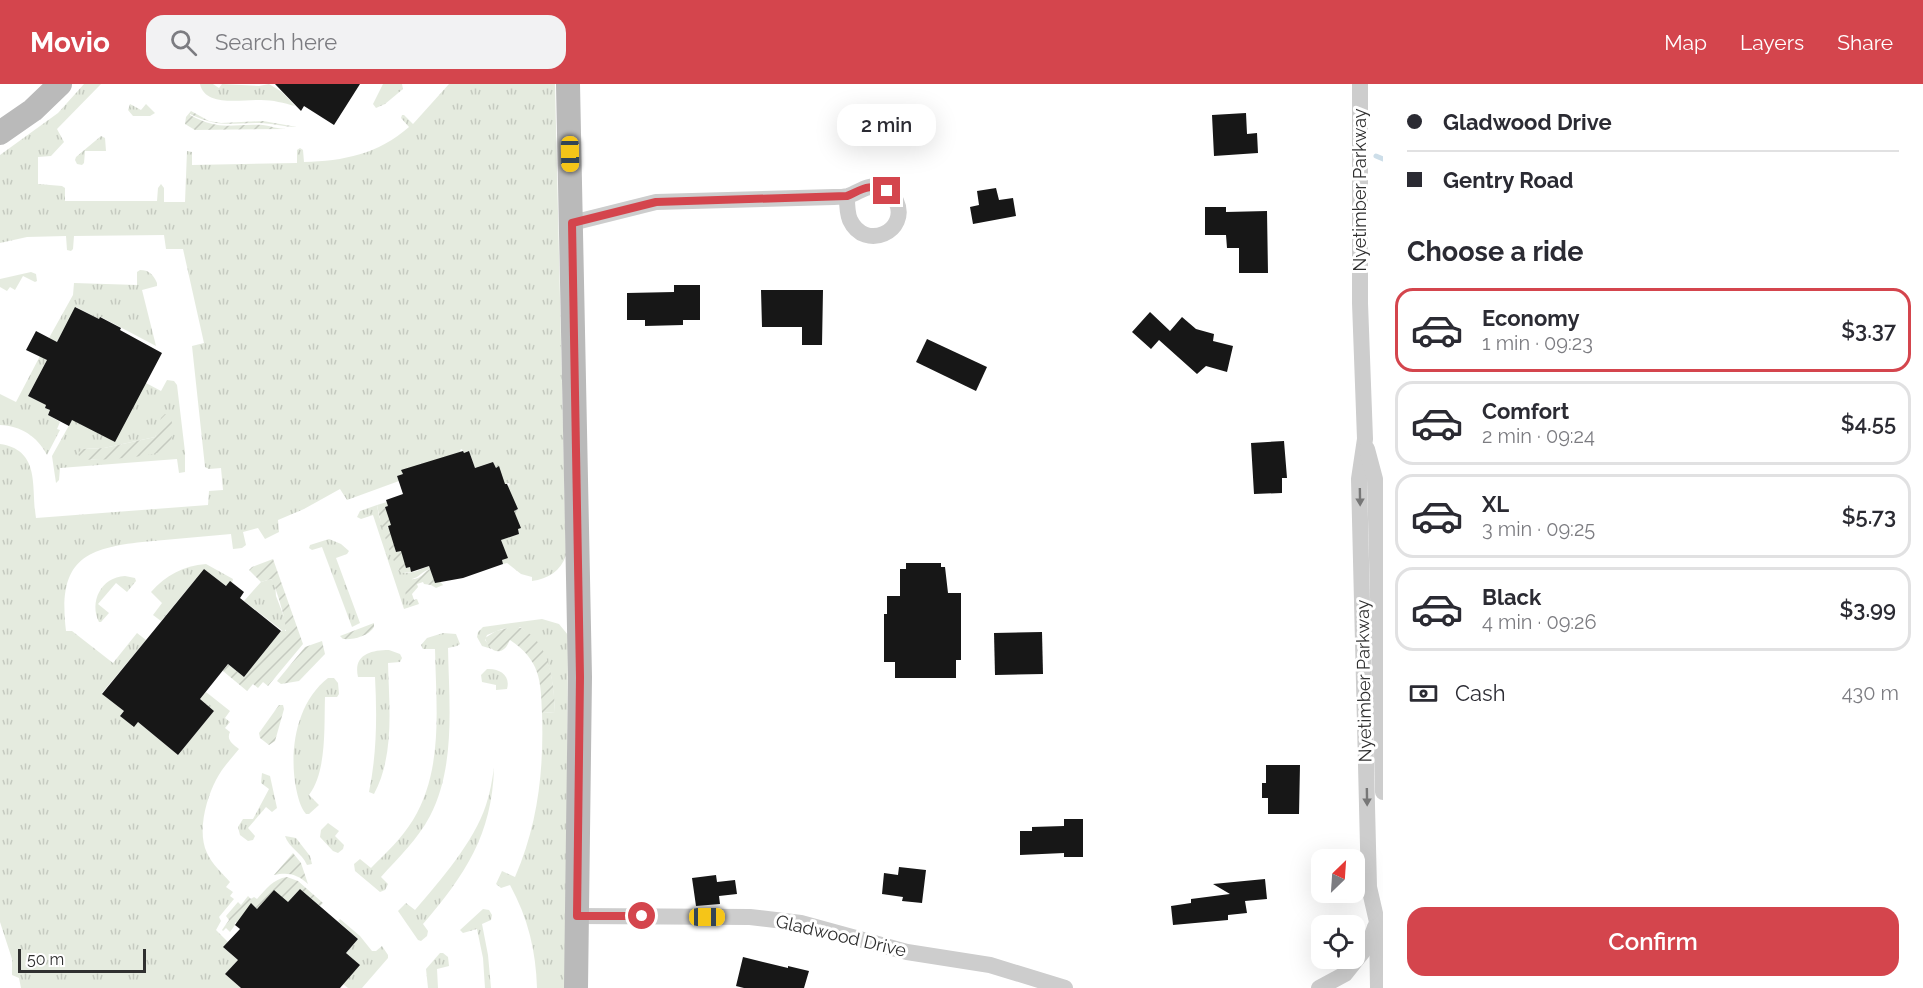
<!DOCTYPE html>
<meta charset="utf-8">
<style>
:root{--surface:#fff;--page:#f2f2f3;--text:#2b2b33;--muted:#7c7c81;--line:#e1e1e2;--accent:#d4454d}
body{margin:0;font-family:Raleway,sans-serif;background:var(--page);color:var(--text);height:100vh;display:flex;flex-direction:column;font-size:22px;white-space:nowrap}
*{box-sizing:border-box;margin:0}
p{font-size:20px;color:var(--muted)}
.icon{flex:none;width:33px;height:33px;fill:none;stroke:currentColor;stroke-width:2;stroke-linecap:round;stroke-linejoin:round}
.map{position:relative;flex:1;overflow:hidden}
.side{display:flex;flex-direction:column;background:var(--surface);width:540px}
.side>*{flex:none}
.guide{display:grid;align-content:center;height:132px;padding:0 24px;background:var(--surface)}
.needle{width:39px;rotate:25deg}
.fabs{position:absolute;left:1311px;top:765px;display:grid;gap:12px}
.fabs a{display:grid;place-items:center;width:54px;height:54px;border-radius:12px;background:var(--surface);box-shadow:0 6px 24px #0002;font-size:30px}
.scale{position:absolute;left:18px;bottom:15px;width:128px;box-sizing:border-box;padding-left:6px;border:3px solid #303030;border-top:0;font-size:16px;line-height:21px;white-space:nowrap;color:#303030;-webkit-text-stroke:4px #fff;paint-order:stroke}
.end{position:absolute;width:27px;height:27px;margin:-14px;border:8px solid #d4454d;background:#fff;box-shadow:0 0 0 3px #fff}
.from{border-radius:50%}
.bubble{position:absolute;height:42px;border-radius:18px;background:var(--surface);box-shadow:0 6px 24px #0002;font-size:20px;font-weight:600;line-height:42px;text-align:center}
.car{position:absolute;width:18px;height:36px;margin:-18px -9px;border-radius:8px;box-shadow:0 0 4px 2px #0007;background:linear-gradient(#f5c518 24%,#345 0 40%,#f5c518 0 76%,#345 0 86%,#f5c518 0)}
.guide b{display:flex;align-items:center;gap:21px;height:57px;font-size:22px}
.guide b+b{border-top:2px solid var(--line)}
.guide i{width:15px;height:15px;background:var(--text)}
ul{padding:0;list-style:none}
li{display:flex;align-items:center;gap:18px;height:84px;margin:0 12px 9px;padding:0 12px;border:3px solid var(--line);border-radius:18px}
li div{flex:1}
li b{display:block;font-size:22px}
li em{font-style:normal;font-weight:600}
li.current{border-color:var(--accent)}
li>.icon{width:54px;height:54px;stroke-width:1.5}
h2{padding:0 24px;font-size:27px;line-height:72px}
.pay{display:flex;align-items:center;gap:15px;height:66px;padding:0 24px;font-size:22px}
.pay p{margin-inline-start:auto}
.button{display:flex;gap:12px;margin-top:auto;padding:12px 24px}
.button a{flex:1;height:69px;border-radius:18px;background:var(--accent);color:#fff;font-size:24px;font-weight:600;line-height:69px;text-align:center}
header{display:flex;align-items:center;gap:36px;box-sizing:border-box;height:84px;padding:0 30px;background:var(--accent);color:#fff}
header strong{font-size:28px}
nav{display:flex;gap:33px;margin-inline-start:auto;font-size:21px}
.search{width:420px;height:54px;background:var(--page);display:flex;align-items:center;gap:15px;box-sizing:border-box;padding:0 21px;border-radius:18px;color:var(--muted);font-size:22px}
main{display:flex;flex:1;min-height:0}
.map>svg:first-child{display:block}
.grass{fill:url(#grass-tufts);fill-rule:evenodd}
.garden{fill:url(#garden-furrows)}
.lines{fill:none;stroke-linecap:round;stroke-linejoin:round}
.stream{stroke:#cddee9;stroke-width:5}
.building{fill:#171717}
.street{stroke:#cdcdcd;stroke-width:16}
.secondary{stroke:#bababa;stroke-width:24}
.oneway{fill:#777}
.route{stroke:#d4454d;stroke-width:8}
.labels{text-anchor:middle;stroke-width:6;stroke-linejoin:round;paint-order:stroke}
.street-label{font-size:18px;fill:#303030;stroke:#fff}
</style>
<header>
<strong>Movio</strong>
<div class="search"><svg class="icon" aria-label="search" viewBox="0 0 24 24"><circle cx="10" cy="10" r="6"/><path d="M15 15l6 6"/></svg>Search here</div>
<nav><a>Map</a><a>Layers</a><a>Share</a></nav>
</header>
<main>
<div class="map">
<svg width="1383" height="904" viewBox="0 0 1383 904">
<defs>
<pattern id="grass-tufts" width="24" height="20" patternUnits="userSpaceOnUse" patternTransform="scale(1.5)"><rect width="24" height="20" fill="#e5ebdf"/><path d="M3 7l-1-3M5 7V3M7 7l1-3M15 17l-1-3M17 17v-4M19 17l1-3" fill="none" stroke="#c5cac0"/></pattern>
<pattern id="garden-furrows" width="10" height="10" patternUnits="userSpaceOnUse" patternTransform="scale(1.5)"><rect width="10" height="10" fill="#e5ebdf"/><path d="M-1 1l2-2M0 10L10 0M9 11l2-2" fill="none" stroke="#c5cac0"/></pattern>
</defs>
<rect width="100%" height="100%" fill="#fff"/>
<g class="grass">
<path d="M84,0H101L57,45L64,58L51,72L38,73V100L62,102L65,104V117H157L158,104L161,100L164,104V118H185L187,67L192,68V81L297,79V66L300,64L303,66L304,78C344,77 378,70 409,43L401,34L402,31H404L413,40L449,0H555L566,471C561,487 548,495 532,497V493L521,490L507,479L503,480L502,476L507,473L501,456L519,450L518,445L520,444L511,428L518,425L503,404L510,401L509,399L502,401L498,383L496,384L493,378L475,384L469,367L464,369L462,365L460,366L461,369L446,375L443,372L444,375L423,383L421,379L420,380L421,384L402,387L403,390L397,392L399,397L347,416L340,405L304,425L278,436L279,448L265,455L258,444L243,448L246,461L242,464L233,465L231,450C205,452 179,455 153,457C87,463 57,473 66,547H72L113,579L137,549L146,556L102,609L124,627L120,632L135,637L132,642L133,643L138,638L178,671L214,627L200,615L206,608L230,627L225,634L230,638L225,644L230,648C226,656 233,660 239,665C231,675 222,684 216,696C206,715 197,748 207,769C212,780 222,789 230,798L226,803L233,808L230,812L234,815L219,833L221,837L216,846L228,858L224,864L238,876L225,890L241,904H21L19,894L12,891V875L0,838V360C41,366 31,403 36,434L208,421L209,407L223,406L221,384L209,385L205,383L192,262L204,259L183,165H166L164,151L74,152L73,165L71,167L67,166L66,152L27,153L0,159V71L58,29Z"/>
<path d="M200,0H213L219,4L222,0L259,2L269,0L282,8L295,22C284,19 273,16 261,16C244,15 205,24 200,0Z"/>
<path d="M383,0H402L403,5L385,20L376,24L373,20Z"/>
<path d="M130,20L141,26L146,20L155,29L150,32H133L128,26Z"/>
<path d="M101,52L105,54L106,67H85L84,79L82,81L77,80L75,76L76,73Z"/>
<path d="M140,186C149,186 153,190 157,199V202L142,206L156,262L101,233L99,235L76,223L57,258L49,254L73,211L74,199L137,201V188Z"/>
<path d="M31,188L36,190L37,197L35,198L23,192L15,206L10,203L7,207L0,203V195Z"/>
<path d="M40,272L47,276L28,312L46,321L45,324L50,326L48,331L60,338L57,345L60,346L47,371C37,352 21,342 0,341V310L16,318Z"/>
<path d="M167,296L174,297L177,301L185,368V388L179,389L177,375L60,384L59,396L56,399L52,372L72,336L146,299L161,307ZM158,346L155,369L91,376L82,365L104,364L155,353Z"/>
<path d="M377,421L379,432L399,486C408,493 420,485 429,482L430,485C422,487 420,493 412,495L407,515L410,523L404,525L373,431L361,435L357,433L360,427Z"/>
<path d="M329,455L341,460L349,467L347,470L336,474L360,539L352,543L322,463L312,466L309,464L310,461Z"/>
<path d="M206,480L233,495L232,499L226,502L204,485L161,537L153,531L162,519L151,508C166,491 183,482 206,480Z"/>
<path d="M125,492L135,494L136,497L127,508L116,499L98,520L109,529L101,538H99C89,518 101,493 125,492Z"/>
<path d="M271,495L275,500L276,512L286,538L287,544L284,548L244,517L261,498Z"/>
<path d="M542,535L559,540L568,551L566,904H537C536,867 528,834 510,801L501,804L496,800L502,787L515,793C538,740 544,686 542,629L555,628C553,592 550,565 520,543L502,545L487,551L485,556L492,565L482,562L477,553L478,548L483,543Z"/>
<path d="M443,549L456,550L460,560L457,562L448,564C449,619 456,682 430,732C418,755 398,774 381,793L388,800L385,806L380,808L355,787L354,780L360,775L371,784C386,769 402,754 413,736C444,685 436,622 435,565H423L421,561L427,554Z"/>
<path d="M389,566L400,570L402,574L400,578L388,579C389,621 395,671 374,710L369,708C377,669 377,631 375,593H358C353,571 370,566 389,566Z"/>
<path d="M487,585C499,584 511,591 507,605L496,606V601L482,598L481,591Z"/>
<path d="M328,594H334L338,599L339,610L337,613H325C324,643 327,687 309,711L319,721L309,730H306C300,723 298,713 296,704C289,667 296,619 328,594Z"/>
<path d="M494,684C492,751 465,791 423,840L428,847L427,852L421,857L418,856L398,827L406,819L415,826C440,797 474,758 486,721C490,709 492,697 494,684Z"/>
<path d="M262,689L270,692L277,724L272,728L266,723L248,744L255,752L253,756L248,757L240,751L238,743L243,735H253L269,705L261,699Z"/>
<path d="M328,739L339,747L335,752L344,761L343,765L338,769L333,767L320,753L321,746Z"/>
<path d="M285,752L296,754L310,772L312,780L307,781C302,769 289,764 285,752Z"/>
<path d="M483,825L489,826L492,831L491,836L482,840L488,871L491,904H485L483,874L477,845L463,849L460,846Z"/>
<path d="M340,835L360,852L372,867H376L382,862L388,871V874L362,904H348L343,900L359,881L346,869L358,855L338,837Z"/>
<path d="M440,869H443L448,873L449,882L437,885L438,904H428L426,885Z"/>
</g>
<g class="garden">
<path d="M191,27L209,37L221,39L263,37L297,43C284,43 272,39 259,39C229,39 219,44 190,30V31C221,48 232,39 263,41C271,42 278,45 286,45L195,46L185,40L186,33Z"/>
<path d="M165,330L170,332C174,340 174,361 164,367C155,372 94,378 84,375C78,374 80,374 78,369L82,365L104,364L155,353L161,334Z"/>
<path d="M387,418L388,422L385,423L386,425L389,424L394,440L387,443L388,444L395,442L403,463L395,466L396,468L403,466L406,484L410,483L411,488L402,489C391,480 380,437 377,421Z"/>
<path d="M273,475L303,560L268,602L263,598L258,604L253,600L247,607L223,587L228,580L244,593L281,547H286C287,540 275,499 271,495L261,498L249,486L252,483Z"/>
<path d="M430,485L443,501L436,504L431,501L424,500L423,498L417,500L418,503L412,510L414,516L417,515L419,520L410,523C407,515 402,505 408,498C412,494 413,496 418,494C423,492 425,487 430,485Z"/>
<path d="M374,539V543C369,552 353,556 343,555L340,552Z"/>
<path d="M516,542C550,554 554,598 555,628L542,629C541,596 540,576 510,556C508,559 507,563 504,565C496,572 487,562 485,554L496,547Z"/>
<path d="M322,557L325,570L299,597L281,600L277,597L305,563Z"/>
<path d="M279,621H283L284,625L275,657L269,661L260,654L259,649Z"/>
<path d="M293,769L301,779L308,800C297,790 288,788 274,791Z"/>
<path d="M287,793L298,797L323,819L320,822L300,805L288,818L257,825L251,820L241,844L235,838V841L230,848L226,844L223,847L222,846L229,836L226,832L238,818L241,821L248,812L251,815L254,813L257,815C266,805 273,795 287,793Z"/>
</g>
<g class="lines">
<path class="stream" d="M1376,72L1383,75"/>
</g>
<g class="building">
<path d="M275,0H360L334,41L304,22L301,27Z"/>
<path d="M1246,29L1247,50L1257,49L1258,69L1214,72L1212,31Z"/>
<path d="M996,104L999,116L1013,114L1016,132L973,140L970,123L979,121L977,107Z"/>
<path d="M1205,123H1226V128L1267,127L1268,189H1239V164H1227L1226,151H1205Z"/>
<path d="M674,201H700V236H683V241L645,242V236H627V209L674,208Z"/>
<path d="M761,206H823L822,261H802V243H762Z"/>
<path d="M75,223L99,235L100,233L121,244L120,246L162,269L115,358L72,336L69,342L48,331L50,326L45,324L46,321L28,312L47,276L26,266L36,247L57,258Z"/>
<path d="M1150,228L1170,247L1182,233L1196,245L1214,250L1213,257L1233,262L1227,288L1206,282L1197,290L1159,256L1151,265L1132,248Z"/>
<path d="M927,255L987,283L976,307L916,278Z"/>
<path d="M1284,357L1287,394H1282V409L1254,410L1251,359Z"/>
<path d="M463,367L464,369L469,367L475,384L493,378L496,384L499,382L505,400H507L518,425L514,427L521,444L518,445L519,450L501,456L508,474L502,476L503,480L463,494L435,499L429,482L411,488L410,483L406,484L401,467L396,468L388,442L391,441L385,423L388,422L386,416L403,410L397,392L403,390L401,386Z"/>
<path d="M906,479H941V483H945L948,509H961V576H956V594H895V578H884V530H887V512H900V485H906Z"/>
<path d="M204,485L226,502L230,497L244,508L240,514L281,547L244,593L228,580L200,615L214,627L178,671L138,638L134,643L120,632L124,627L102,610Z"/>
<path d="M1042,548L1043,590L995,591L994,549Z"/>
<path d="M1266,681H1300L1299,730H1268V714H1262V699H1266Z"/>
<path d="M1064,735H1083V773H1064V769L1020,771V747H1032V743L1064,742Z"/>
<path d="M899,783L926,786L922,819L902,817L903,813L882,810L884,789L898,791Z"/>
<path d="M716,791L717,798L735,796L737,810L719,812L720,820L696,822L692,794Z"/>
<path d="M1265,795L1267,815L1245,817L1247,829L1228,831V836L1173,841L1171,822L1191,819V815L1230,810L1213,800Z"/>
<path d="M300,805L358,855L346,869L360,881L340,904H241L225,890L238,876L223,863L240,845L235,841L251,819L257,825L274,806L288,818Z"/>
<path d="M743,873L788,884V882L809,887L804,904H744L736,902Z"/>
</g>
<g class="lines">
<g class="street">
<path d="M1360,0V219L1365,355L1359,395L1369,803L1377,838L1378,904"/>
<path d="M572,139L656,118L834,113C838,113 843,113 848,112C858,109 867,100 878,103C886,105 893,111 896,117C910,147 865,168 850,136C847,129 847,120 847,113"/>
<path d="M1367,365L1375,395L1383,708"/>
<path d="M577,832L750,833L801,839L907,868L990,881L1065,904"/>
<path d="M1319,904L1345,890L1369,860L1375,843"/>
</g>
<g class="secondary">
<path d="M568,0L580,593L576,904"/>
<path d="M0,49L33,26L60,0"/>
</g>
</g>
<defs><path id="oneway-solid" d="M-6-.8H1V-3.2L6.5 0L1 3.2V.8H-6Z" transform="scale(1.5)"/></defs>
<g class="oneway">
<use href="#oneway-solid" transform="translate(1360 413) rotate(89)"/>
<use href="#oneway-solid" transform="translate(1367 713) rotate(89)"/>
</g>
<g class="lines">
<path class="route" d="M642,832H577L580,593L572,139L656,118L847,112C863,105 869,99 887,107"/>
</g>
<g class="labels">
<g class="street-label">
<text transform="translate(1360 106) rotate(-90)" y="6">Nyetimber Parkway</text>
<text transform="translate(1364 597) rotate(-91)" y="6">Nyetimber Parkway</text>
<text transform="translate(841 852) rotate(13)" y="6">Gladwood Drive</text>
</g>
</g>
</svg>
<div class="fabs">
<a><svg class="needle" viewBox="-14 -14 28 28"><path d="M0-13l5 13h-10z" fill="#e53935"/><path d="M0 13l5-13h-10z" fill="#7c7c81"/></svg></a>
<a><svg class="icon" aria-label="locate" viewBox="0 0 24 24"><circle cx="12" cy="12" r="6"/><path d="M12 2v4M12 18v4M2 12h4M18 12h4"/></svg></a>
</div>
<div class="scale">50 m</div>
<i class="end from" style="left:642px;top:832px"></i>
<i class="end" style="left:887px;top:107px"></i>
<div class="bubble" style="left:837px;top:20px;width:99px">2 min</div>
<i class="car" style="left:570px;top:70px;rotate:179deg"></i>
<i class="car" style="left:707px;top:833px;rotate:90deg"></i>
</div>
<section class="side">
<div class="guide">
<b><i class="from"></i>Gladwood Drive</b>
<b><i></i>Gentry Road</b>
</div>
<h2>Choose a ride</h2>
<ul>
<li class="current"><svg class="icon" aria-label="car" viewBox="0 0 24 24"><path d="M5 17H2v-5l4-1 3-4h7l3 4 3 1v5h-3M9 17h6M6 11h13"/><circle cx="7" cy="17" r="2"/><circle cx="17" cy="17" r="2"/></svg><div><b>Economy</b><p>1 min · 09:23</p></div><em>$3.37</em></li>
<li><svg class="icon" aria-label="car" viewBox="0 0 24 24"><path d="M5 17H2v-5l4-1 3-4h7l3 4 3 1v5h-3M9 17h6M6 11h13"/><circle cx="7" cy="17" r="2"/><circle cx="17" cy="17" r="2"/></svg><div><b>Comfort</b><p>2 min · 09:24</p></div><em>$4.55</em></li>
<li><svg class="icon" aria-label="car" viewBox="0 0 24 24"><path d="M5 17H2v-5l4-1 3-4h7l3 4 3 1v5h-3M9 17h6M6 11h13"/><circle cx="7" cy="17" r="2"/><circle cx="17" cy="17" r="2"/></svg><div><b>XL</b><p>3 min · 09:25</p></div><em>$5.73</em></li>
<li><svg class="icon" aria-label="car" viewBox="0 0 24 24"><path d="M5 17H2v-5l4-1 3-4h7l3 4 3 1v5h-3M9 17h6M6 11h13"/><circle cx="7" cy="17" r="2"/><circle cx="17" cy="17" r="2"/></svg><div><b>Black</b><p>4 min · 09:26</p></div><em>$3.99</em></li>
</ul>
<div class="pay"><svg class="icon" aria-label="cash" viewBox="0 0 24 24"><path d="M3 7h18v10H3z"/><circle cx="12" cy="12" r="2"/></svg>Cash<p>430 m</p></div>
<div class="button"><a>Confirm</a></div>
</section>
</main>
